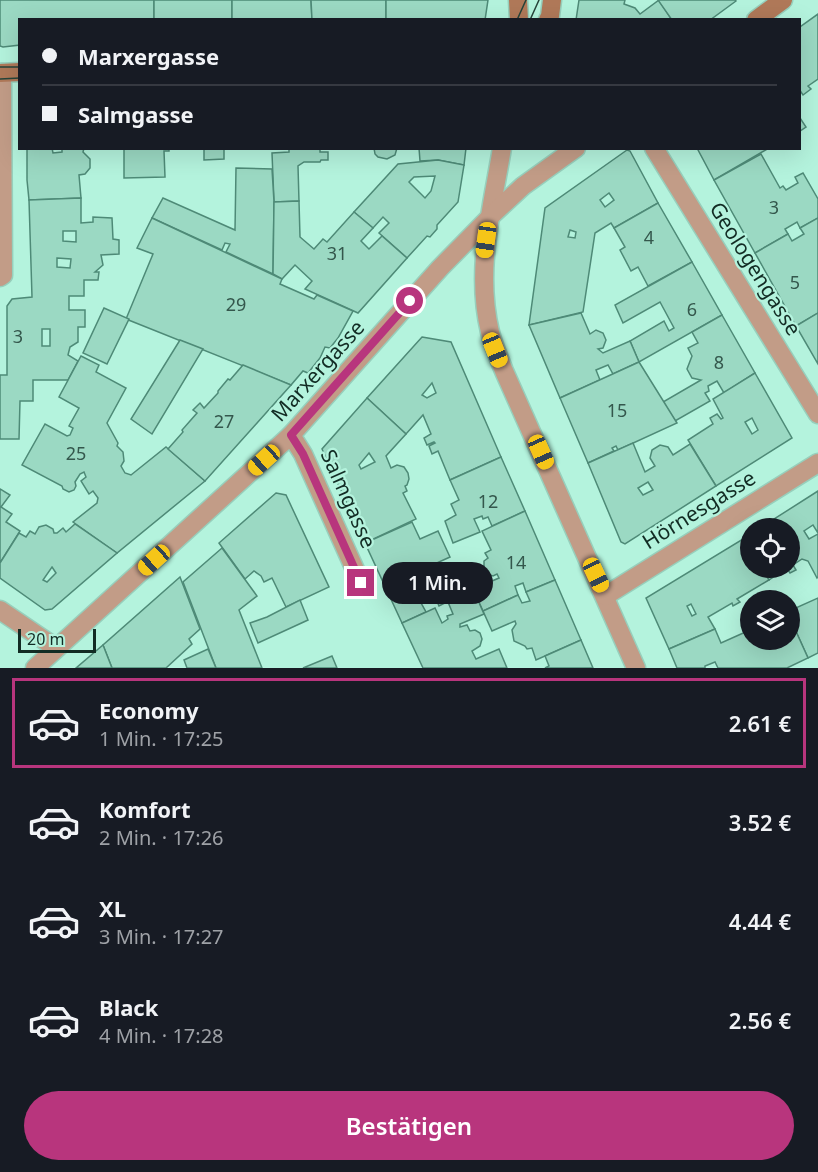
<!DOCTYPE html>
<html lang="de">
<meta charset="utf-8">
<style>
:root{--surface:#171b24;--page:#20242c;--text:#f1f3f6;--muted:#9ea1a6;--line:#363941;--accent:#b8357d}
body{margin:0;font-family:"Noto Sans",sans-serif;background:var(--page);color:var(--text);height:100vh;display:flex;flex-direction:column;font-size:22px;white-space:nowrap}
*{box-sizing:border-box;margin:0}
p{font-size:20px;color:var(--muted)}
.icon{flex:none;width:33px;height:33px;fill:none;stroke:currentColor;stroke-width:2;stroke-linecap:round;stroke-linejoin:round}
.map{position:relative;height:668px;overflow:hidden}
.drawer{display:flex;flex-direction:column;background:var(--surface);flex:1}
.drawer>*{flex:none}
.top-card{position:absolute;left:18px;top:18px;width:783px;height:132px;border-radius:0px;box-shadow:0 6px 24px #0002;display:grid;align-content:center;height:132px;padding:0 24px;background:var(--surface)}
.buttons{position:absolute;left:740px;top:518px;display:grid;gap:12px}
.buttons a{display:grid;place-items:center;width:60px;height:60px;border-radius:50%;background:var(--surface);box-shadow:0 6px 24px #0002;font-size:30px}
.scale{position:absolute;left:18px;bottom:15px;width:78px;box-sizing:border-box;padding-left:6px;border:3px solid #122c24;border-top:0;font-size:16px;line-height:21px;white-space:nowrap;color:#122c24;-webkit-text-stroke:4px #b4f3dd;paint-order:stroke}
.end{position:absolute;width:27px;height:27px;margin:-14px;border:8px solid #b8357d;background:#fff;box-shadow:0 0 0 3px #fff}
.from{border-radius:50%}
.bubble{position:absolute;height:42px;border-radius:21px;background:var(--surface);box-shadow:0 6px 24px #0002;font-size:20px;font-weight:600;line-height:42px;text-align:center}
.car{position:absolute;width:18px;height:36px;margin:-18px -9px;border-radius:8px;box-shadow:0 0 4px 2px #0007;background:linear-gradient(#f5c518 24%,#345 0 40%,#f5c518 0 76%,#345 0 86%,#f5c518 0)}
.top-card b{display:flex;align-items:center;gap:21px;height:57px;font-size:22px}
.top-card b+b{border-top:2px solid var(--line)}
.top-card i{width:15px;height:15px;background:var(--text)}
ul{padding:10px 0 0;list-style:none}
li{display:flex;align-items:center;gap:18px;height:90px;margin:0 12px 9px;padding:0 12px;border:3px solid transparent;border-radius:0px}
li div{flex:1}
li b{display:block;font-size:22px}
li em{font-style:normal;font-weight:600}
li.active{border-color:var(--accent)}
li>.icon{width:54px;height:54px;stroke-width:1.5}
.cta{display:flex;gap:12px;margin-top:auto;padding:12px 24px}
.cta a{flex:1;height:69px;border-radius:36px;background:var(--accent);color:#fff;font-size:24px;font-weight:600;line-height:69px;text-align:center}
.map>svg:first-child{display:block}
.building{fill:#9bd9c3;stroke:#4e8a77;stroke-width:1.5;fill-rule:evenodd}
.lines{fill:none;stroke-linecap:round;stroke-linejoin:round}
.street-casing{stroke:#97cfbc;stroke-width:21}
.secondary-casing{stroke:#97cfbc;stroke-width:21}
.street{stroke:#c29c87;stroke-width:18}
.secondary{stroke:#b07959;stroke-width:18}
.tram{stroke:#26443a;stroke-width:1.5}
.route{stroke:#b8357d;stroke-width:8}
.labels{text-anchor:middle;stroke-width:4.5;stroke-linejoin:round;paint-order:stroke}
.number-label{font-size:18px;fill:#34574c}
.street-label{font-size:21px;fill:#122c24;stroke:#b4f3dd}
</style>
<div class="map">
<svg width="818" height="668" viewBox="0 0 818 668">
<rect width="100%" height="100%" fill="#b4f3dd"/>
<g class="building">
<path d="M0,0H154V20H20V45L3,47L0,46Z"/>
<rect x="154" y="0" width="78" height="20"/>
<path d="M232,0H311L312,20H232Z"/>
<path d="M311,0H386V20H312Z"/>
<path d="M386,0H488L485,20H386Z"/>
<path d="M579,0H625L624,4L635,8L640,14L659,0L672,20H576Z"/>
<path d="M658,0H735L736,1L710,20H672Z"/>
<path d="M818,14V79L808,86L811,89L803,95L801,92L800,93V27Z"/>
<path d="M800,118L806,127L800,131Z"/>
<path d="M27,148H52L53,153L62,152V148H84L83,152L90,159V168L85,174L79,175L81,198L29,200L27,180Z"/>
<path d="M106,148H169V151H164L165,177L124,178V149Z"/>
<path d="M204,148H243L224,149V159L204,160Z"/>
<path d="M289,148H320V152H328V160H321L320,162H304L298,166L299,201L274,202L272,153L289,152Z"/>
<path d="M374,148H397L395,155L387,159L378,157L375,154Z"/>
<path d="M419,148H466L464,165L438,160L420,161Z"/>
<path d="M697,148H769L714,180Z"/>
<path d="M627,150L630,151L658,203L614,228L611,223L595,233L583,312L529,325L545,208ZM609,193L614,200L605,207L600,200ZM570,230L576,232L575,238L568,237Z"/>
<path d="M761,154L780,188L783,186L786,190L798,183L795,177L803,173L818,199V218L800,228L797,222L785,229L788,234L755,253L714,180Z"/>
<path d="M438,160L464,165L458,202L437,225V229L430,237L427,236L407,258L379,233L389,223L383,217L373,228L354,212L398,164ZM435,176L431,191L425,198L409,182L414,177Z"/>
<path d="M236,168L272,169L274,202L273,274L226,252L230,244L225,243L222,250L152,218L163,198L235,230Z"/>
<path d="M81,198V223L93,222V217L112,218L113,239L119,240V254L101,255L103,265L95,272H99L98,280H84V296H69V310H85V327H78V342L70,347L68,355L78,361L68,380H33V401H20L19,439H0V375H7V306L12,299L32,297L29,200ZM63,231H76V242L63,241ZM57,258L71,259L70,268L57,267ZM42,329H50V346H42Z"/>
<path d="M299,201L300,237L314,249L323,239L327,242L354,212L373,228L361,241L369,249L382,236L407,258L358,313L305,289L312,281L295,265L282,279L273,274L274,202Z"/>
<path d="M658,203L692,262L648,286L638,267L631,271L620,250L625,247L614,228Z"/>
<path d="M152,218L282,279L280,284L314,299L317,295L353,311L338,338L330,348L325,347L320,358L308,373L303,371L291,385L126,319L153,254L137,248Z"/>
<path d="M818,218V313L796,326L755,253L788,234L792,241L804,234L800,228Z"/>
<path d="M692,262L722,315L639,362L630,341L664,321L669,331L674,328L660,302L623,323L615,305Z"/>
<path d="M104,308L129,319L107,364L83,353Z"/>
<path d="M581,313L590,334L596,330L603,333L606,340L603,348L598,349L603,353L630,341L639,362L613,374L608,365L596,370L600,380L560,398L529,325Z"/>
<path d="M818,313V364L796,326Z"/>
<path d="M722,315L755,373L724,393L717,381L708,386L709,391L705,393L710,401L675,421L663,402L701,380L692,378L687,369L692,356L688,348L698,343L692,332Z"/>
<path d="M422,337L451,342L501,457L450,480L438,451L432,454L429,446L435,443L434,442L427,445L424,438L431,434L423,415L406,434L367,398ZM432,383L436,393L427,398L422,395Z"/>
<path d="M180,340L203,349L152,434L131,419Z"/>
<path d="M81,356L99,365L96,372L126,388L107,423L118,443L117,446L123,452L124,461L121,466L125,473L131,475L166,447L205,481L117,553L73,522L97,503L98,498L93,491L89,494L81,481L86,477L84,472L80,474L75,482L76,486L74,490L69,492L63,489L62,486L22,465L45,424L67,436L70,435L73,428L69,426L79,408L59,397Z"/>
<path d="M639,362L677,423L618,450L616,446L612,448L614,451L588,463L560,398Z"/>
<path d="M243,365L291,385L205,481L168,449L183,432L182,430L197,413L193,410L200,403L204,408L218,393V391L228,379L230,380Z"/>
<path d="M755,373L792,438L716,486L688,440L713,424L710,418L717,414L721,419L723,418L713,399ZM752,418L758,430L752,434L745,422Z"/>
<path d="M367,398L406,434L386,456L391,468L397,465L404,467L408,473L409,479L407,485L405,486L407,491L403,493L416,519L365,543L322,449ZM369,453L375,462L361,469L359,465Z"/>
<path d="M633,443L645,472L655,466L650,458L652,450L660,445L668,447L673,455L690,444L716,486L625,544L621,542L588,463ZM648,482L653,490L643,495L638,488Z"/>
<path d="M501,457L525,511L492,526L488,517L483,519L482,516L474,519L480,532L453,543L445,521L456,515L451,504L459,500L450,480Z"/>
<path d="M0,489L10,495L1,507L12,514L6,522L20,531L0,563Z"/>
<path d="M818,491V533L813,525L804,531L809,539L818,534V577L817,578L808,561L802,559L793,565L796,570L790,573L787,568L769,580L761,567H789V528H760Z"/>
<path d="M276,493L286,495L329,587L286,607L272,578L264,582L261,576L254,571L245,579L219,543Z"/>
<path d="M525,511L555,580L526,592L523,583L515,586L518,595L483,611L473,589L499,578L497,574L493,576L487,574L484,570V561L488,558L485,553L491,550L482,531Z"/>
<path d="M412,522L420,539L438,531L450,557L432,565L437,575L441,574L443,578L465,569L473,589L439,606L434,594L420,601L426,612L402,623L365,543Z"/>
<path d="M75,524L117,553L52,609L45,610L0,578V563L19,533L26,537L30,531L35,534L39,527L46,525L53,529L54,533H57L63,528L66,532ZM52,567L56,573L47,582L43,580Z"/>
<path d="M750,535V550L743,539Z"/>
<path d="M743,539L750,550V567H761L769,580L737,599L740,602L733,606L732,603L708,617L715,629L669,649L646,598ZM691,604L696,614L692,616L687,606Z"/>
<path d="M222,548L257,596L239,610L262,668H216L183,582Z"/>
<path d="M180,577L200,629L189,639L192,644L166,668H112L103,645Z"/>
<path d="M555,580L581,640L536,660L532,648L527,649L525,646L514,641L512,630L516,624L515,621L492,631L483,611L518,595L522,603L530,601L526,592Z"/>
<path d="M473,589L484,614L460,624V627L467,625L470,631L475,630L480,633L482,639L480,646L472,651L476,659L499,649L507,668H423L402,623L435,608L442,623L448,619L447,616L453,614L448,602Z"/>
<path d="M818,598V653L808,658L789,616V611Z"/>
<path d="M300,600L308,620L258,643L250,623L267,617Z"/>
<path d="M789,616L808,658L787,668H718L715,662L705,666V668H677L669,649L715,629L721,643L750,630V639H789Z"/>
<path d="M581,640L593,668H545L549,666L545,656Z"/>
<path d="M103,645L112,668H76Z"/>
<path d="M208,649L216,668H187L184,660Z"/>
<path d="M332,656L337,668H303Z"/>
</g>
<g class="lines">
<g class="street-casing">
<g id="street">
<path d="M502,148C492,209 475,270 490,332C493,345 499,358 504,371L636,668"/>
<path d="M654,148L818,414"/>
<path d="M0,277L3,275L2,73"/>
<path d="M291,435L303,454L361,583"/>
<path d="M605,596L818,463"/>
<path d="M0,610L56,648"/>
<path d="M35,668L291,435L440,268L495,212L523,186L576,148"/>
</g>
</g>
<g class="secondary-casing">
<g id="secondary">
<path d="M518,0L519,20"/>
<path d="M548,20L550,16L552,0"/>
<path d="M756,20L783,0"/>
<path d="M0,73L20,72"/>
</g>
</g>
<use href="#street" class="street"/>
<use href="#secondary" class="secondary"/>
<g class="tram">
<path d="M517,20L526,0"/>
<path d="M530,20L539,0"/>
<path d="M0,67H20"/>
<path d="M0,79L20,78"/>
</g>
</g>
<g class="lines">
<path class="route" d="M361,583L303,454L291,435L410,301"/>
</g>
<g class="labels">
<g class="number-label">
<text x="774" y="214">3</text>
<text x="649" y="244">4</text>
<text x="337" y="260">31</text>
<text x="795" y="289">5</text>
<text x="236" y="311">29</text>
<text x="692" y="316">6</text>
<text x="18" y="343">3</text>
<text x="719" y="369">8</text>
<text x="617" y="417">15</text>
<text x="224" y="428">27</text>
<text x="76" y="460">25</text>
<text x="488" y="508">12</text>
<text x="516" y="569">14</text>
</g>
<g class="street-label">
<text transform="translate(755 269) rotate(58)" y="7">Geologengasse</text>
<text transform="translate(318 371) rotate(-48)" y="7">Marxergasse</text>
<text transform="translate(348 499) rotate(66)" y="7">Salmgasse</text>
<text transform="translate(699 510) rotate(-32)" y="7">Hörnesgasse</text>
</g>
</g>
</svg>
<div class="buttons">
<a><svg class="icon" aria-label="locate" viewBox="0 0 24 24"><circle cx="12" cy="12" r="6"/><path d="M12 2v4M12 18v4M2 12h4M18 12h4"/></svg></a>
<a><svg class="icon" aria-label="layers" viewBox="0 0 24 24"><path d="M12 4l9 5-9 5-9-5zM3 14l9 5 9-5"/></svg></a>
</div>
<div class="scale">20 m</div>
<i class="end from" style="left:410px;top:301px"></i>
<i class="end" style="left:361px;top:583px"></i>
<div class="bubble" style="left:382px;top:562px;width:111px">1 Min.</div>
<i class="car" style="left:486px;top:240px;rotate:188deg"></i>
<i class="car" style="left:495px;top:350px;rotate:158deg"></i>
<i class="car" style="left:541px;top:452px;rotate:156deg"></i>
<i class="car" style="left:264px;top:460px;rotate:228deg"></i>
<i class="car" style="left:154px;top:560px;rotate:228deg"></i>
<i class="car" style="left:596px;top:575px;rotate:155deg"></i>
<div class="top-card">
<b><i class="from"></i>Marxergasse</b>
<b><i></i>Salmgasse</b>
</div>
</div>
<section class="drawer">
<ul>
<li class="active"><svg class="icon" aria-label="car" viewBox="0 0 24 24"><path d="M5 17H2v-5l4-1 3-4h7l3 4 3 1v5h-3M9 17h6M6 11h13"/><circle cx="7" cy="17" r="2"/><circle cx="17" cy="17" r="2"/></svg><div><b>Economy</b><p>1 Min. · 17:25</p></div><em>2.61 €</em></li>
<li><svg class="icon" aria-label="car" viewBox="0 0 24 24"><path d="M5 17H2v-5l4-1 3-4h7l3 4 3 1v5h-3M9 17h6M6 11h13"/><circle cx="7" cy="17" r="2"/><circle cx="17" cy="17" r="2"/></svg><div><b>Komfort</b><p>2 Min. · 17:26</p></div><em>3.52 €</em></li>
<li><svg class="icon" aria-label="car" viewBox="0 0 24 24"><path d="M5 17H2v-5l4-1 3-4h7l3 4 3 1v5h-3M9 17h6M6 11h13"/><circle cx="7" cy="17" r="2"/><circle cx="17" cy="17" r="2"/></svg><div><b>XL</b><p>3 Min. · 17:27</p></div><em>4.44 €</em></li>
<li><svg class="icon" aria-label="car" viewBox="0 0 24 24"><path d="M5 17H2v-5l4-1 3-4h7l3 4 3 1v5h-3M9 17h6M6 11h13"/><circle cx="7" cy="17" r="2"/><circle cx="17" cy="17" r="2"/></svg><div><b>Black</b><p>4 Min. · 17:28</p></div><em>2.56 €</em></li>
</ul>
<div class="cta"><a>Bestätigen</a></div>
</section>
